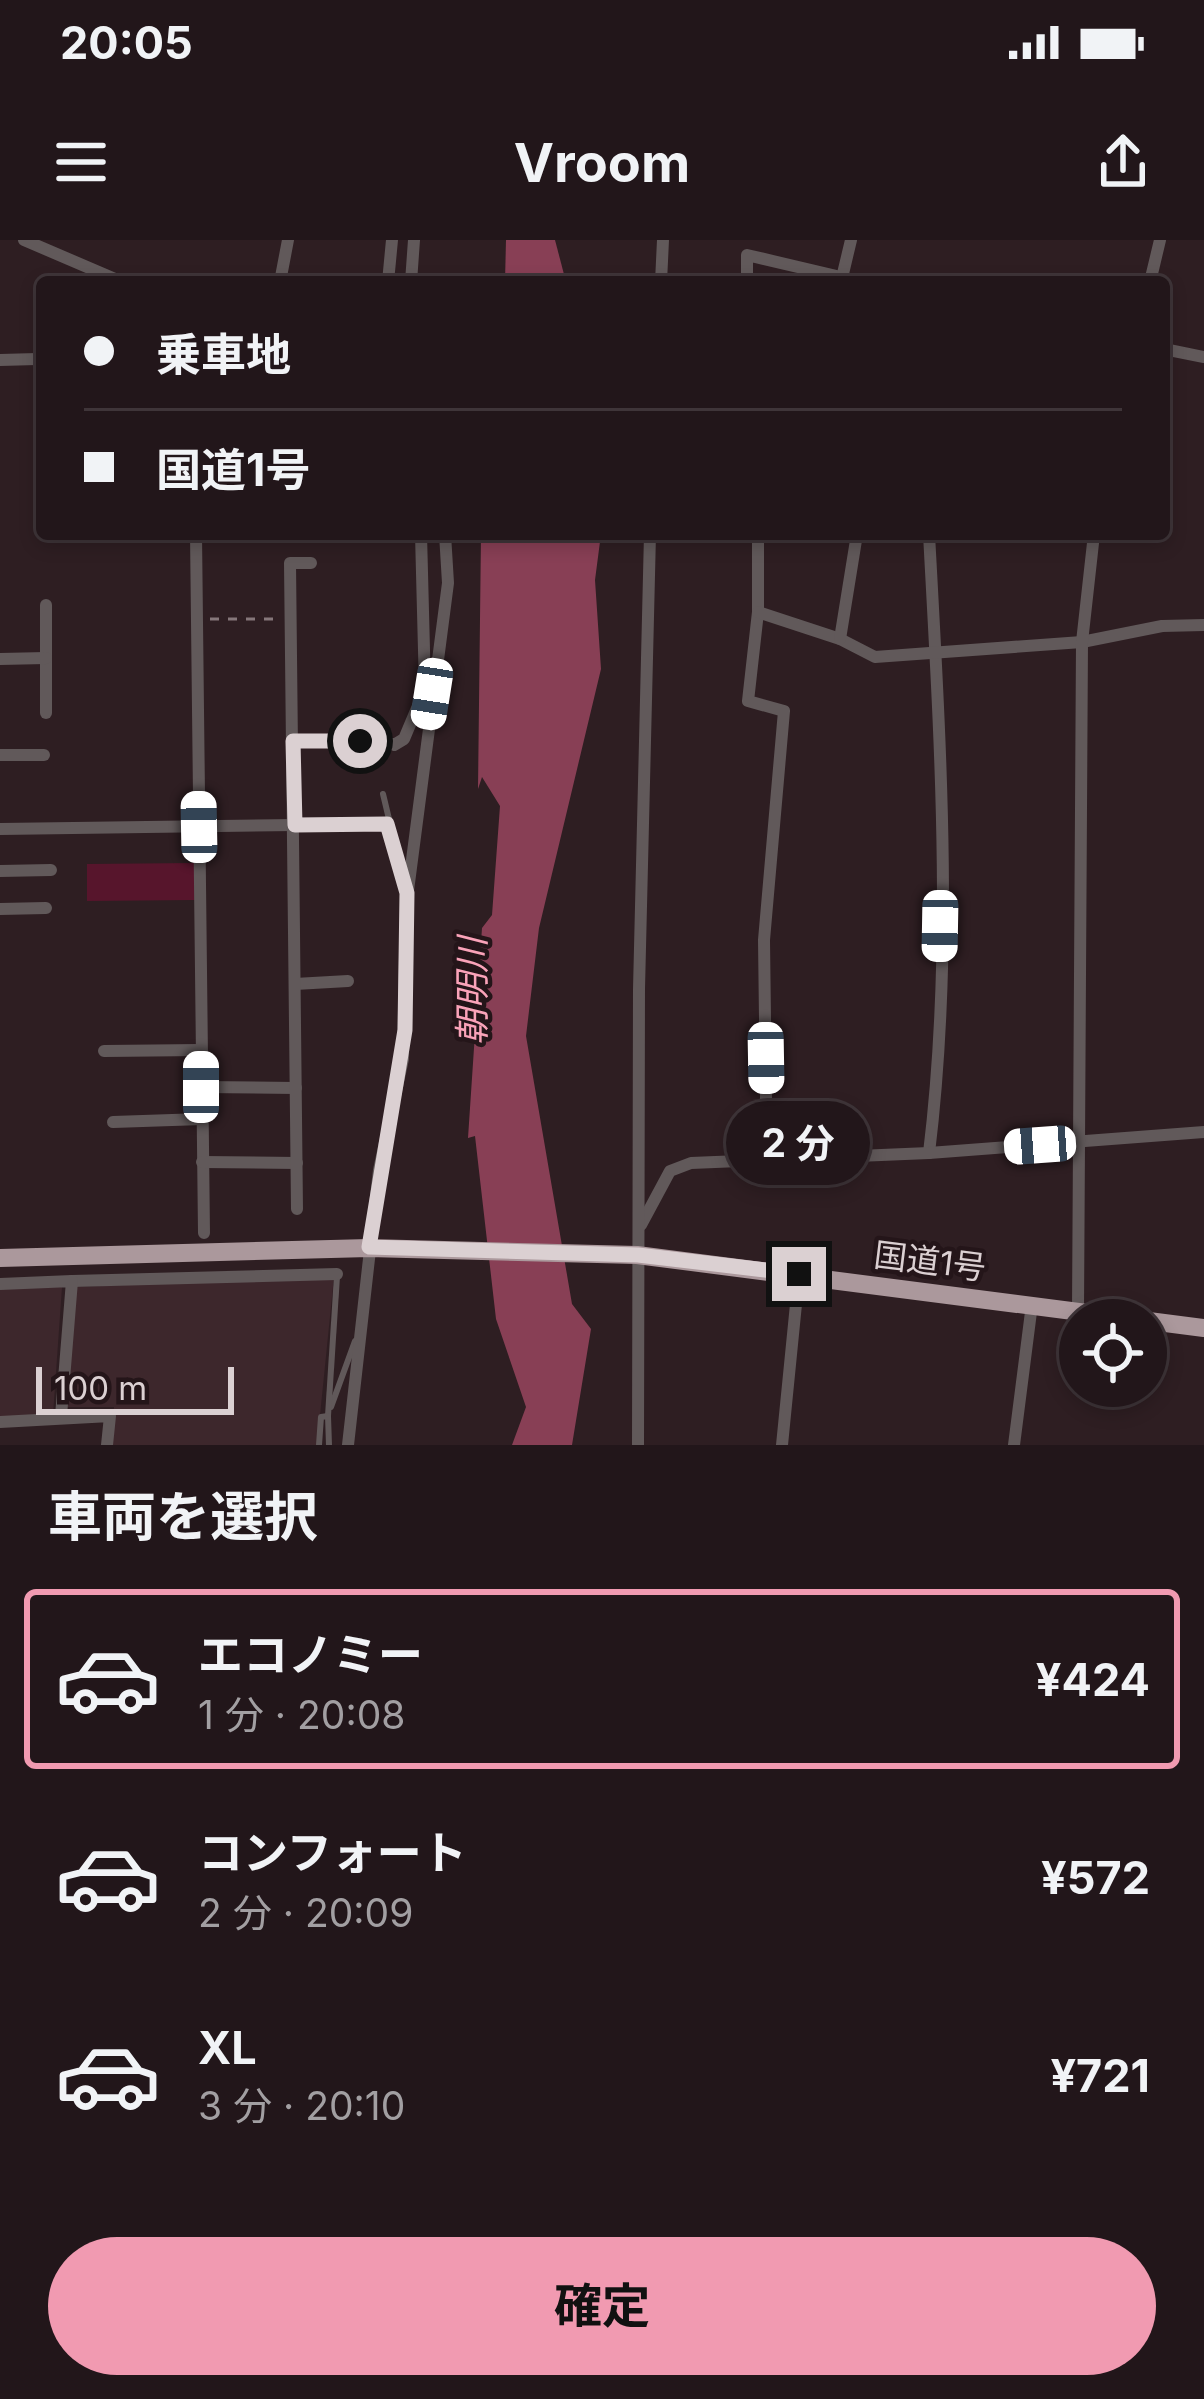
<!DOCTYPE html>
<html lang="ja">
<meta charset="utf-8">
<style>
:root{--surface:#22161a;--page:#2a1f23;--text:#f1f3f6;--muted:#a29fa2;--line:#3f3539;--accent:#f19ab1}
body{margin:0;font-family:Inter,"Noto Sans JP",sans-serif;background:var(--page);color:var(--text);height:100vh;display:flex;flex-direction:column;font-size:45px;white-space:nowrap}
*{box-sizing:border-box;margin:0}
p{font-size:39px;color:var(--muted)}
.icon{flex:none;width:66px;height:66px;fill:none;stroke:currentColor;stroke-width:2;stroke-linecap:round;stroke-linejoin:round}
.map{position:relative;height:1205px;overflow:hidden}
.side{display:flex;flex-direction:column;background:var(--surface);flex:1}
.side>*{flex:none}
.banner{position:absolute;left:36px;top:36px;width:1134px;height:264px;border-radius:12px;box-shadow:0 6px 18px #0003,0 0 0 3px var(--line);display:grid;align-content:center;height:264px;padding:0 48px;background:var(--surface)}
.tools{position:absolute;left:1059px;top:1059px;display:grid;gap:24px}
.tools a{display:grid;place-items:center;width:108px;height:108px;border-radius:50%;background:var(--surface);box-shadow:0 6px 18px #0003,0 0 0 3px var(--line);font-size:60px}
.scale{position:absolute;left:36px;bottom:30px;width:198px;box-sizing:border-box;padding-left:12px;border:6px solid #dbd0d2;border-top:0;font-size:33px;line-height:42px;white-space:nowrap;color:#dbd0d2;-webkit-text-stroke:9px #241519;paint-order:stroke}
.end{position:absolute;width:54px;height:54px;margin:-27px;border:15px solid #dbd0d2;background:#111;box-shadow:0 0 0 6px #111}
.from{border-radius:50%}
.bubble{position:absolute;height:84px;border-radius:42px;background:var(--surface);box-shadow:0 6px 18px #0003,0 0 0 3px var(--line);font-size:39px;font-weight:700;line-height:84px;text-align:center}
.car{position:absolute;width:36px;height:72px;margin:-36px -18px;border-radius:15px;box-shadow:0 0 9px 3px #0007;background:linear-gradient(#fff 24%,#345 0 40%,#fff 0 76%,#345 0 86%,#fff 0)}
.banner b{display:flex;align-items:center;gap:42px;height:114px;font-size:45px}
.banner b+b{border-top:3px solid var(--line)}
.banner i{width:30px;height:30px;background:var(--text)}
ul{padding:0;list-style:none}
li{display:flex;align-items:center;gap:36px;height:180px;margin:0 24px 18px;padding:0 24px;border:6px solid transparent;border-radius:12px}
li div{flex:1}
li b{display:block;font-size:45px}
li em{font-style:normal;font-weight:700}
li.on{border-color:var(--accent)}
li>.icon{width:108px;height:108px;stroke-width:1.5}
h2{padding:0 48px;font-size:54px;line-height:144px}
.button{display:flex;gap:24px;margin-top:auto;padding:24px 48px}
.button a{flex:1;height:138px;border-radius:72px;background:var(--accent);color:#111;font-size:48px;font-weight:700;line-height:138px;text-align:center}
.status{display:flex;justify-content:space-between;align-items:center;height:84px;padding:0 60px;background:var(--surface);direction:ltr}
.status svg{height:33px;fill:currentColor}
header{display:flex;justify-content:space-between;align-items:center;height:156px;padding:0 48px;background:var(--surface);font-size:54px;font-weight:700}
.map>svg:first-child{display:block}
.built{fill:#3d272c}
.green{fill:#57152c}
.water{fill:#883f55}
.lines{fill:none;stroke-linecap:round;stroke-linejoin:round}
.path{stroke:#85777a;stroke-width:3;stroke-dasharray:9 9;stroke-linecap:butt}
.service{stroke:#61595a;stroke-width:6}
.minor{stroke:#61595a;stroke-width:12}
.trunk{stroke:#ab989c;stroke-width:18}
.route{stroke:#dbd0d2;stroke-width:15}
.labels{text-anchor:middle;stroke-width:9;stroke-linejoin:round;paint-order:stroke}
.street-label{font-size:33px;fill:#dbd0d2;stroke:#241519}
.water-label{font-size:36px;font-style:italic;fill:#faa3b9;stroke:#241519}
</style>
<div class="status"><b>20:05</b><svg viewBox="0 0 49 12"><path d="M0 12V9h3v3zM5 12V6h3v6zM10 12V3h3v9zM15 12V0h3v12zM26 1h20v11H26zM47 4h2v5h-2z"/></svg></div>
<header><svg class="icon" aria-label="menu" viewBox="0 0 24 24"><path d="M4 6h16M4 12h16M4 18h16"/></svg>Vroom<svg class="icon" aria-label="share" viewBox="0 0 24 24"><path d="M12 15V3M7 8l5-5 5 5M5 13v7h14v-7"/></svg></header>
<div class="map">
<svg width="1204" height="1205" viewBox="0 0 1204 1205">
<rect width="100%" height="100%" fill="#2e1e22"/>
<g class="built">
<path d="M334,1037L317,1205H111L114,1167H67L76,1047Z"/>
<path d="M62,1047L53,1175L0,1177V1049Z"/>
</g>
<path class="green" d="M194,623L195,660L87,661V624Z"/>
<g class="water">
<path d="M506,0H555L566,42H505Z"/>
<path d="M481,294H601L595,340L601,429L539,688L526,796L572,1064L591,1089L572,1205H512L526,1167L496,1079L475,896L468,898L482,688L492,675L500,566L482,537L478,549Z"/>
</g>
<g class="lines">
<path class="path" d="M210,379H279"/>
<g class="service">
<path d="M293,501H393"/>
<path d="M383,554L406,650"/>
<path d="M298,586L387,584"/>
<path d="M331,1167L355,1101"/>
<path d="M328,1176L337,1036"/>
<path d="M319,1205L321,1177L328,1176L329,1205"/>
</g>
<g class="minor">
<path d="M24,0L122,42"/>
<path d="M280,42L288,0"/>
<path d="M388,42L392,0"/>
<path d="M411,42L414,0"/>
<path d="M661,42L663,0"/>
<path d="M747,42V15L862,42"/>
<path d="M841,42L851,0"/>
<path d="M1150,42L1160,0"/>
<path d="M1164,109L1204,117"/>
<path d="M0,120L37,119"/>
<path d="M196,294L204,993"/>
<path d="M421,294L425,449L432,454"/>
<path d="M758,294V372L748,461L784,471L764,700L766,858L759,921"/>
<path d="M929,294C940,499 954,709 929,913"/>
<path d="M46,365V473"/>
<path d="M758,372L840,399L875,417L1082,402L1162,386L1204,385"/>
<path d="M840,399L857,294"/>
<path d="M0,419L46,418"/>
<path d="M394,505L404,499L425,449"/>
<path d="M0,515H44"/>
<path d="M0,589L295,585"/>
<path d="M0,631L51,630"/>
<path d="M0,669L46,668"/>
<path d="M295,744L348,741"/>
<path d="M104,811L201,810"/>
<path d="M201,847L296,848"/>
<path d="M113,882L202,879"/>
<path d="M202,922L297,923"/>
<path d="M297,969L290,323H311"/>
<path d="M641,985L670,931L691,923L929,913L1204,892"/>
<path d="M72,1041L337,1034"/>
<path d="M0,1044L72,1041L61,1176"/>
<path d="M1078,1070L1082,402L1094,294"/>
<path d="M0,1182L110,1176L107,1205"/>
<path d="M348,1205L379,930L403,819L406,666L448,343L445,294"/>
<path d="M638,1205L639,749L650,294"/>
<path d="M782,1205L799,1034"/>
<path d="M1014,1205L1032,1064"/>
</g>
<path class="trunk" d="M0,1018L369,1008L637,1015L1204,1088"/>
</g>
<g class="lines">
<path class="route" d="M360,501H293L295,585L387,584L407,653L405,790L369,1007L638,1015L799,1034"/>
</g>
<g class="labels">
<g class="street-label">
<text transform="translate(930 1021) rotate(7)" y="12">国道1号</text>
</g>
<g class="water-label">
<text transform="translate(472 751) rotate(-90)" y="13">朝明川</text>
</g>
</g>
</svg>
<div class="tools">
<a><svg class="icon" aria-label="locate" viewBox="0 0 24 24"><circle cx="12" cy="12" r="6"/><path d="M12 2v4M12 18v4M2 12h4M18 12h4"/></svg></a>
</div>
<div class="scale">100 m</div>
<i class="end from" style="left:360px;top:501px"></i>
<i class="end" style="left:799px;top:1034px"></i>
<div class="bubble" style="left:726px;top:861px;width:144px">2 分</div>
<i class="car" style="left:432px;top:454px;rotate:189deg"></i>
<i class="car" style="left:199px;top:587px;rotate:359deg"></i>
<i class="car" style="left:940px;top:686px;rotate:181deg"></i>
<i class="car" style="left:766px;top:818px;rotate:179deg"></i>
<i class="car" style="left:201px;top:847px;rotate:0deg"></i>
<i class="car" style="left:1040px;top:905px;rotate:266deg"></i>
<div class="banner">
<b><i class="from"></i>乗車地</b>
<b><i></i>国道1号</b>
</div>
</div>
<section class="side">
<h2>車両を選択</h2>
<ul>
<li class="on"><svg class="icon" aria-label="car" viewBox="0 0 24 24"><path d="M5 17H2v-5l4-1 3-4h7l3 4 3 1v5h-3M9 17h6M6 11h13"/><circle cx="7" cy="17" r="2"/><circle cx="17" cy="17" r="2"/></svg><div><b>エコノミー</b><p>1 分 · 20:08</p></div><em>¥424</em></li>
<li><svg class="icon" aria-label="car" viewBox="0 0 24 24"><path d="M5 17H2v-5l4-1 3-4h7l3 4 3 1v5h-3M9 17h6M6 11h13"/><circle cx="7" cy="17" r="2"/><circle cx="17" cy="17" r="2"/></svg><div><b>コンフォート</b><p>2 分 · 20:09</p></div><em>¥572</em></li>
<li><svg class="icon" aria-label="car" viewBox="0 0 24 24"><path d="M5 17H2v-5l4-1 3-4h7l3 4 3 1v5h-3M9 17h6M6 11h13"/><circle cx="7" cy="17" r="2"/><circle cx="17" cy="17" r="2"/></svg><div><b>XL</b><p>3 分 · 20:10</p></div><em>¥721</em></li>
</ul>
<div class="button"><a>確定</a></div>
</section>
